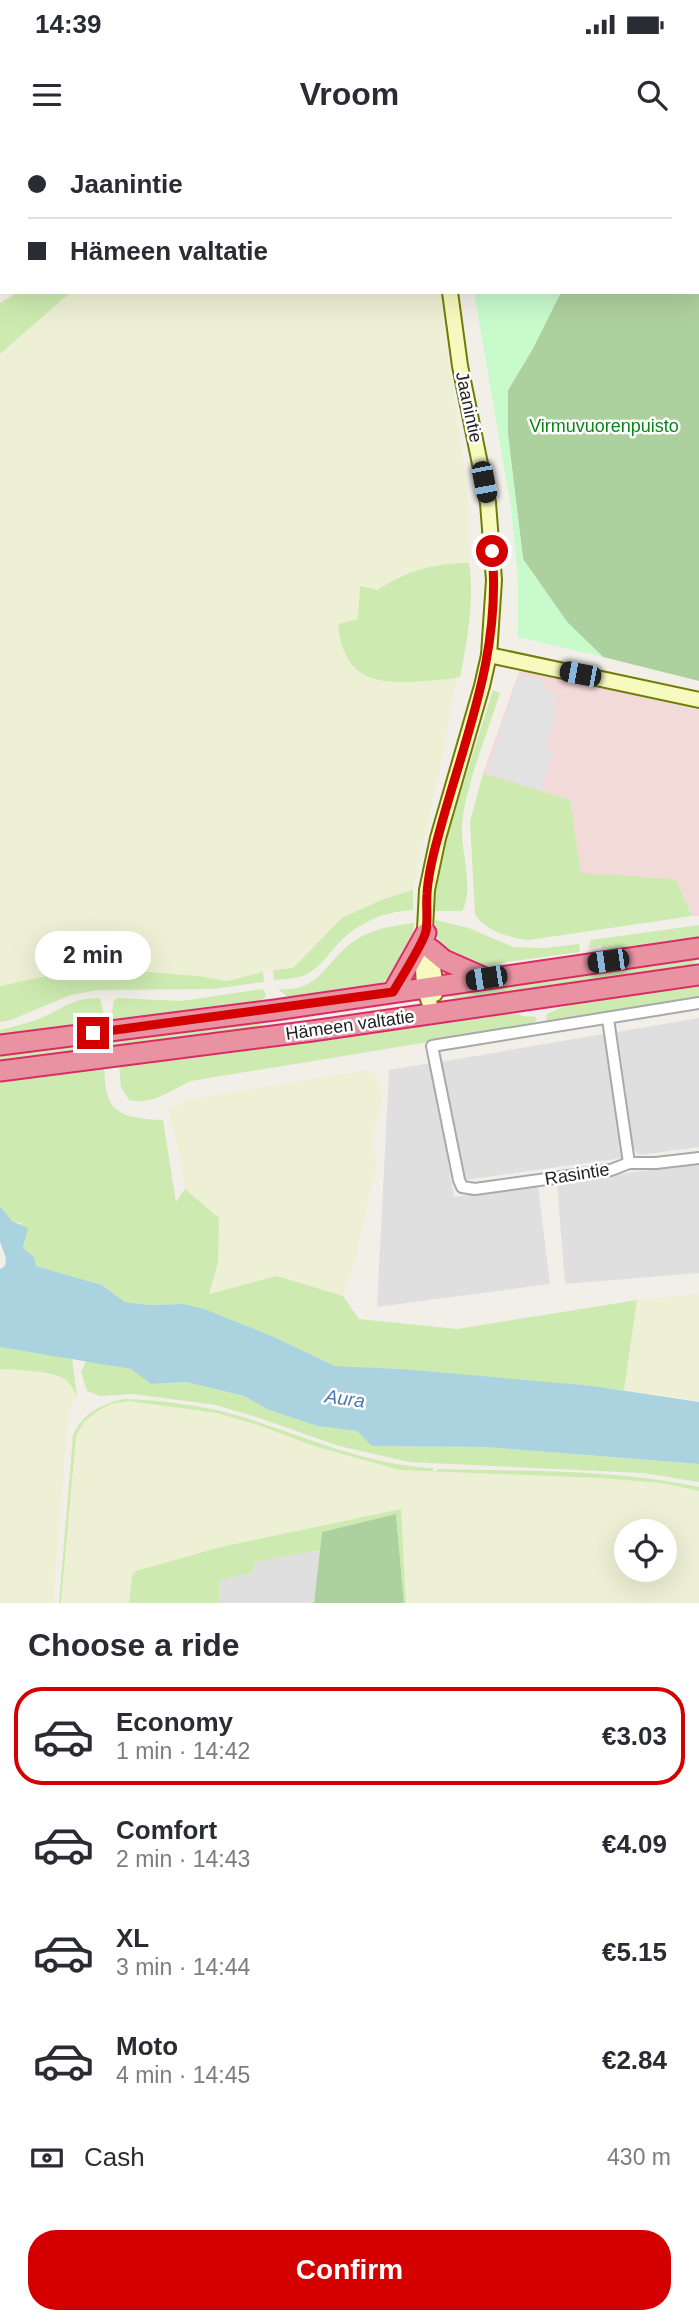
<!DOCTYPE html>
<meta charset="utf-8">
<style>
:root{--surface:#fff;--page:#f7f7f7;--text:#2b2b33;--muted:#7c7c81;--line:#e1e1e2;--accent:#d40000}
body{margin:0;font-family:Arial,sans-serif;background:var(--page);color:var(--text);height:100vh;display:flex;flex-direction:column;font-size:26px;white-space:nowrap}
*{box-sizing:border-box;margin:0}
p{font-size:23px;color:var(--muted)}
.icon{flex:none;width:38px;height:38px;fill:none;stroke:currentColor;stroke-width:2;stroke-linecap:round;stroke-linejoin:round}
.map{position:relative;height:1463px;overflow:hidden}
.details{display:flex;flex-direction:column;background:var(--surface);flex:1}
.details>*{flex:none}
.banner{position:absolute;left:0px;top:0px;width:700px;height:154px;box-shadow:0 7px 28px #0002;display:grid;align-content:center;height:154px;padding:0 28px;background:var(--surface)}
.tools{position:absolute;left:614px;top:1379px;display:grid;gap:14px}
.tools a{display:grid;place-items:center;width:63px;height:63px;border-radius:50%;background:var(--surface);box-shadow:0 7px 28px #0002;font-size:35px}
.end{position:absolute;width:32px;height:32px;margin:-16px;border:9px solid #d40000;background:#fff;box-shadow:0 0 0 4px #fff}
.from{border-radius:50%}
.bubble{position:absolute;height:49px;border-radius:24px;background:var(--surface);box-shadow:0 7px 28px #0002;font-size:23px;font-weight:600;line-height:49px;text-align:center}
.car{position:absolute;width:21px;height:42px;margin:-21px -10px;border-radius:9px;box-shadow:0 0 5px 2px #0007;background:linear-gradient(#222 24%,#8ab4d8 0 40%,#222 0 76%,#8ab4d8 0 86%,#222 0)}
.banner b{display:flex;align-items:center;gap:24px;height:66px;font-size:26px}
.banner b+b{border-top:2px solid var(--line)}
.banner i{width:18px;height:18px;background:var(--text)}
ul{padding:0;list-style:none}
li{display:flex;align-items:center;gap:21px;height:98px;margin:0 14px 10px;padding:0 14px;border:4px solid transparent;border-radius:28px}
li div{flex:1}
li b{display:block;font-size:26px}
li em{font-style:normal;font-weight:600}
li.selected{border-color:var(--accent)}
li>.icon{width:63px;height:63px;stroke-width:1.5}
h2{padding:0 28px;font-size:32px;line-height:84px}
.pay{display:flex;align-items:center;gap:18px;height:77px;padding:0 28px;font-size:26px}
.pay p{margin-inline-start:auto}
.primary-button{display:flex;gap:14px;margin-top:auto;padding:14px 28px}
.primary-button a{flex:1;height:80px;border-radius:28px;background:var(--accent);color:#fff;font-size:28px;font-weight:600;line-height:80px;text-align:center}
.status{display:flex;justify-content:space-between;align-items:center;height:49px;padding:0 35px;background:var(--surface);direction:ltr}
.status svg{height:19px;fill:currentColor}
header{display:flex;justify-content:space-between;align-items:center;height:91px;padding:0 28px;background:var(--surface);font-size:32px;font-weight:600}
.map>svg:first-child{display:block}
.residential{fill:#e0dfdf}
.commercial{fill:#f2dad9}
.farmland{fill:#eef0d5;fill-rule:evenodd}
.grass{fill:#cdebb0}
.forest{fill:#add19e}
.park{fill:#c8facc}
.parking{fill:#e2e2e2}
.water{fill:#aad3df}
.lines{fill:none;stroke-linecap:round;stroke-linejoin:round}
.street-casing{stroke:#a9a9a9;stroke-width:14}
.secondary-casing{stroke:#707d05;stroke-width:18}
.highway-casing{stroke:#dc2a67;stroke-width:23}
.street{stroke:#fff;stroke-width:10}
.secondary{stroke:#f7fabf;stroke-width:14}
.highway{stroke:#e892a2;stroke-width:19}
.route{stroke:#d40000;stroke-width:9}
.labels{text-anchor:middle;stroke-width:5;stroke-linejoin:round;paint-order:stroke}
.street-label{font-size:18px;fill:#222;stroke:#fff}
.park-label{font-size:18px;fill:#0c8416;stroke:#fff}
.water-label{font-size:19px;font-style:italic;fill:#4a7aab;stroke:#fff}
</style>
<div class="status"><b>14:39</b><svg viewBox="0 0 49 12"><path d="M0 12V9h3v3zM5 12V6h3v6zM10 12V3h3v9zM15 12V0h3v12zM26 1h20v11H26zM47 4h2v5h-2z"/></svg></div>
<header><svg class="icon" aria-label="menu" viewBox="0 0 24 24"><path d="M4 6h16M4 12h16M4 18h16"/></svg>Vroom<svg class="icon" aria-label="search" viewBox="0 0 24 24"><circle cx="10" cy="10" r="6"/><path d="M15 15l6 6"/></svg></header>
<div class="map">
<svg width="699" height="1463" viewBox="0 0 699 1463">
<rect width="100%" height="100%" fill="#f2efe9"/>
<g class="residential">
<path d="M699,878V1007L640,1015L634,1010L617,892Z"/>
<path d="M603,894L610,923L623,1018L465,1040L440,922Z"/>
<path d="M431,923L454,1057L538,1046L550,1144L377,1167L389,930Z"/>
<path d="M699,1023V1133L565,1144L557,1043Z"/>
<path d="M320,1410L314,1463H219V1440L252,1433L254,1422Z"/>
</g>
<path class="commercial" d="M520,529L699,570V776H692L676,739L581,734L570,660L483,633Z"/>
<g class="farmland">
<path d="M71,152H441V164L468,353L469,423L434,425L398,436L377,450L358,480L338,484L407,542L456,538L443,614L413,750L381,760L342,778L292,828L278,829L228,841L198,836L100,828L69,831L0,846V215Z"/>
<path d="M371,930L376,935L383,957L371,1001L377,1023L353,1128L343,1156L277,1136L208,1154L218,1122L219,1078L185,1049L180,1016L168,970L189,959Z"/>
<path d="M699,1154V1261L624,1250L637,1160Z"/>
<path d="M0,1229L30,1231L63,1238L70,1244L77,1257L69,1272L67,1290L53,1463H0Z"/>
<path d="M128,1261L217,1273L258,1285L314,1306L400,1330L599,1338L662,1343L699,1351V1463H406L401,1369L132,1435L129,1463H61L76,1296L84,1282L96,1272L111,1264ZM626,1391H665V1430H626Z"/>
</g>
<g class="grass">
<path d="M18,152H71L0,214V163Z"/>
<path d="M469,423C475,457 467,503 460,537C448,540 435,540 423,541C375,545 343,539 338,484L358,479L360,446L377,450C407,431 432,423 469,423Z"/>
<path d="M493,550L500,553C488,592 466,644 462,684C460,710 475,749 462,771H435L436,748L444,705Z"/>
<path d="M483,633L570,660L581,733L676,739L692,776L529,800C512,799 483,790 475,774L470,682Z"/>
<path d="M413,750V770C381,772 357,783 335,807C327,817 318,828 307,834C297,839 285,839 274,840L273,830L293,828L342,778L381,760Z"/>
<path d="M435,780L469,788L513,807L545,808L579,804L580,812L484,825L469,824L442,810L436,794Z"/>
<path d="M414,783L412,802L395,835L388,840L371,847L289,858L278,849C322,853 326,818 357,799C375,788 393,786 414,783Z"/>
<path d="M699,785V799L634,809H602L601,806L588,808L591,800Z"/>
<path d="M695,817L697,820L692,827L462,860L443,855L444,853Z"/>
<path d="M100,828L198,836L228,841L263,832L264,842L213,849L97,850L71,855L11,880L0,882V846L69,831Z"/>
<path d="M699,844V859L546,882L547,874L569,864Z"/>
<path d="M263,849L266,855L263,860L256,862L0,896V890C15,886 29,883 43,877C66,867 72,858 100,858L104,876H111L114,860L118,858L181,861Z"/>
<path d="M491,874H520L521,876L536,877L537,879L532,885L191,941C171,950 151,966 129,960L121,947L119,926Z"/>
<path d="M268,880L255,889L0,924V912Z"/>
<path d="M104,928C105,937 105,948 108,957C115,979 144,979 163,980L176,1062L185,1049L219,1078L218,1122L209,1154L277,1136L343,1156L359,1179L457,1189L637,1160L624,1250L402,1229L335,1226L274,1197L183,1164L149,1165L125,1162L102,1145L36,1126L34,1117L23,1108L25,1102L21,1083L12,1081L0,1066V941Z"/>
<path d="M0,1207L72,1218L77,1257C74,1250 70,1242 63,1238C50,1231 16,1230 0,1229Z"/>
<path d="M86,1221L131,1229L152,1244L186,1242L244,1256L269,1270L317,1286L357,1291L373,1306L485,1307L699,1324V1342L643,1333L409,1322L339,1306L259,1278L216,1265L133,1254L100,1256L87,1251L81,1232Z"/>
<path d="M124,1259C161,1260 200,1265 236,1275C303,1295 361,1324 433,1328V1331H437V1329C524,1331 614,1329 699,1347V1351L662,1343L599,1338L400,1330L314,1306L258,1285L217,1273L128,1261L111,1264L96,1272L84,1282L76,1296L61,1463H59L73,1295C84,1272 100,1265 124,1259Z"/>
<path d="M401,1369L406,1463H404L396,1374L322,1392L320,1410L255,1422L252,1433L219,1440V1463H129L132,1435L136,1431L221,1407Z"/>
</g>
<g class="forest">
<path d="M698,107H699V541L603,517L567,482L523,419L508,295V250L532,210L561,152H698Z"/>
<path d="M396,1374L404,1463H314L322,1392Z"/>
</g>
<path class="park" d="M474,152H561L532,210L508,250V295L523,419L567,482L603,517L518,497V440L511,367Z"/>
<path class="parking" d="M519,534L546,542L543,549L553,553L556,573L547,602L553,614L541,651L488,632Z"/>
<path class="water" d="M0,1066L12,1081L28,1088L23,1108L34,1117L36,1126L102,1145L125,1162L149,1165L183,1164L204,1169L274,1197L335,1226L402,1229L593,1246L699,1262V1324L485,1307L372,1306L357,1291L317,1286L269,1270L244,1256L186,1242L151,1244L131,1229L0,1207V1129L5,1126L6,1118L0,1102Z"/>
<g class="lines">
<g class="street-casing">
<g id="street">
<path d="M689,0L692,2"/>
<path d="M699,863L432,906L459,1040L462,1047L475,1049L611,1030L629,1023H656L699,1018"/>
<path d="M608,879L629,1023"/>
</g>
</g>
<g class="secondary-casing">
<g id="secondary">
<path d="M470,2V0"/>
<path d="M489,515L699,560"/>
<path d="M429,805L436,846L435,854"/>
<path d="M433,873L424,848L423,828L427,750L438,698L482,546L489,515L494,440L488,363L460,226L450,152"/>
</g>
</g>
<g class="highway-casing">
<g id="highway">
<path d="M431,809L444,820L485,838"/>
<path d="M393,852L426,793"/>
<path d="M0,905L275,870L699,808"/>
<path d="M0,931L312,891L699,835"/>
</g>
</g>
<use href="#street" class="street"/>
<use href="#secondary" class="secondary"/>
<use href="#highway" class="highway"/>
</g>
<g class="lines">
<path class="route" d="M93,893L393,852C400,840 424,802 426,791C428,780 426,766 427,754C428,735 433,715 438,697C464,599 502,514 492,411"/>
</g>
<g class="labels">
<g class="street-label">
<text transform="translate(469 267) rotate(78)" y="6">Jaanintie</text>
<text transform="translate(350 885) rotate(-8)" y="6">Hämeen valtatie</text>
<text transform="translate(577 1034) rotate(-9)" y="6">Rasintie</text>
</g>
<g class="park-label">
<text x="604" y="292">Virmuvuorenpuisto</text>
</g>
<g class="water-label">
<text transform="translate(345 1258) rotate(8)" y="7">Aura</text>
</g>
</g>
</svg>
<div class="tools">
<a><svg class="icon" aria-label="locate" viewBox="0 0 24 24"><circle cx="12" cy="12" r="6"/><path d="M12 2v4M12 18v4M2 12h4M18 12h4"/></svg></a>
</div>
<i class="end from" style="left:492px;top:411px"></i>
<i class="end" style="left:93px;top:893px"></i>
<div class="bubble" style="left:35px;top:791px;width:116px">2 min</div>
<i class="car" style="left:484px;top:342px;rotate:169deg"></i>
<i class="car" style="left:580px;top:534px;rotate:281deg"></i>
<i class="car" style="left:608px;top:821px;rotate:262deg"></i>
<i class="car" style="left:486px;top:838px;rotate:261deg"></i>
<div class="banner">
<b><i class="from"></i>Jaanintie</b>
<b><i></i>Hämeen valtatie</b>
</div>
</div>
<section class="details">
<h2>Choose a ride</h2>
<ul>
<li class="selected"><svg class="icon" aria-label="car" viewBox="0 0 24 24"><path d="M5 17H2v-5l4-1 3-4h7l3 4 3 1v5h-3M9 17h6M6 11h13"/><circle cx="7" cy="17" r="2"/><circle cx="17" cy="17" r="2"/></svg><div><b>Economy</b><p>1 min · 14:42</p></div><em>€3.03</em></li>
<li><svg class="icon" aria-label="car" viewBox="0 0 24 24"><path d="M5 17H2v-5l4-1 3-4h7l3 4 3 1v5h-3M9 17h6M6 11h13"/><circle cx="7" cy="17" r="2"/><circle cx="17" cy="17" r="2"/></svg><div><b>Comfort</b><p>2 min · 14:43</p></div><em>€4.09</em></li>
<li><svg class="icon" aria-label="car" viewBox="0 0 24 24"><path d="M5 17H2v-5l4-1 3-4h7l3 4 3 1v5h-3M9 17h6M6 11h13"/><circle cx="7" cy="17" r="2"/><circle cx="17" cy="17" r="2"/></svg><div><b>XL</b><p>3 min · 14:44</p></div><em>€5.15</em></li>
<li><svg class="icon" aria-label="car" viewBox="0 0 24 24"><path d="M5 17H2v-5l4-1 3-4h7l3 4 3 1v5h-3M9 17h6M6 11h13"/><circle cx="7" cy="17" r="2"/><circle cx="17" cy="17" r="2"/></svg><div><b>Moto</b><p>4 min · 14:45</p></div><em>€2.84</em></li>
</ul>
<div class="pay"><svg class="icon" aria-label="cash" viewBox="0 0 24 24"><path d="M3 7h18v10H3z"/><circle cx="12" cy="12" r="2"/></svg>Cash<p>430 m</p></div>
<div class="primary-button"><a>Confirm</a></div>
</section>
